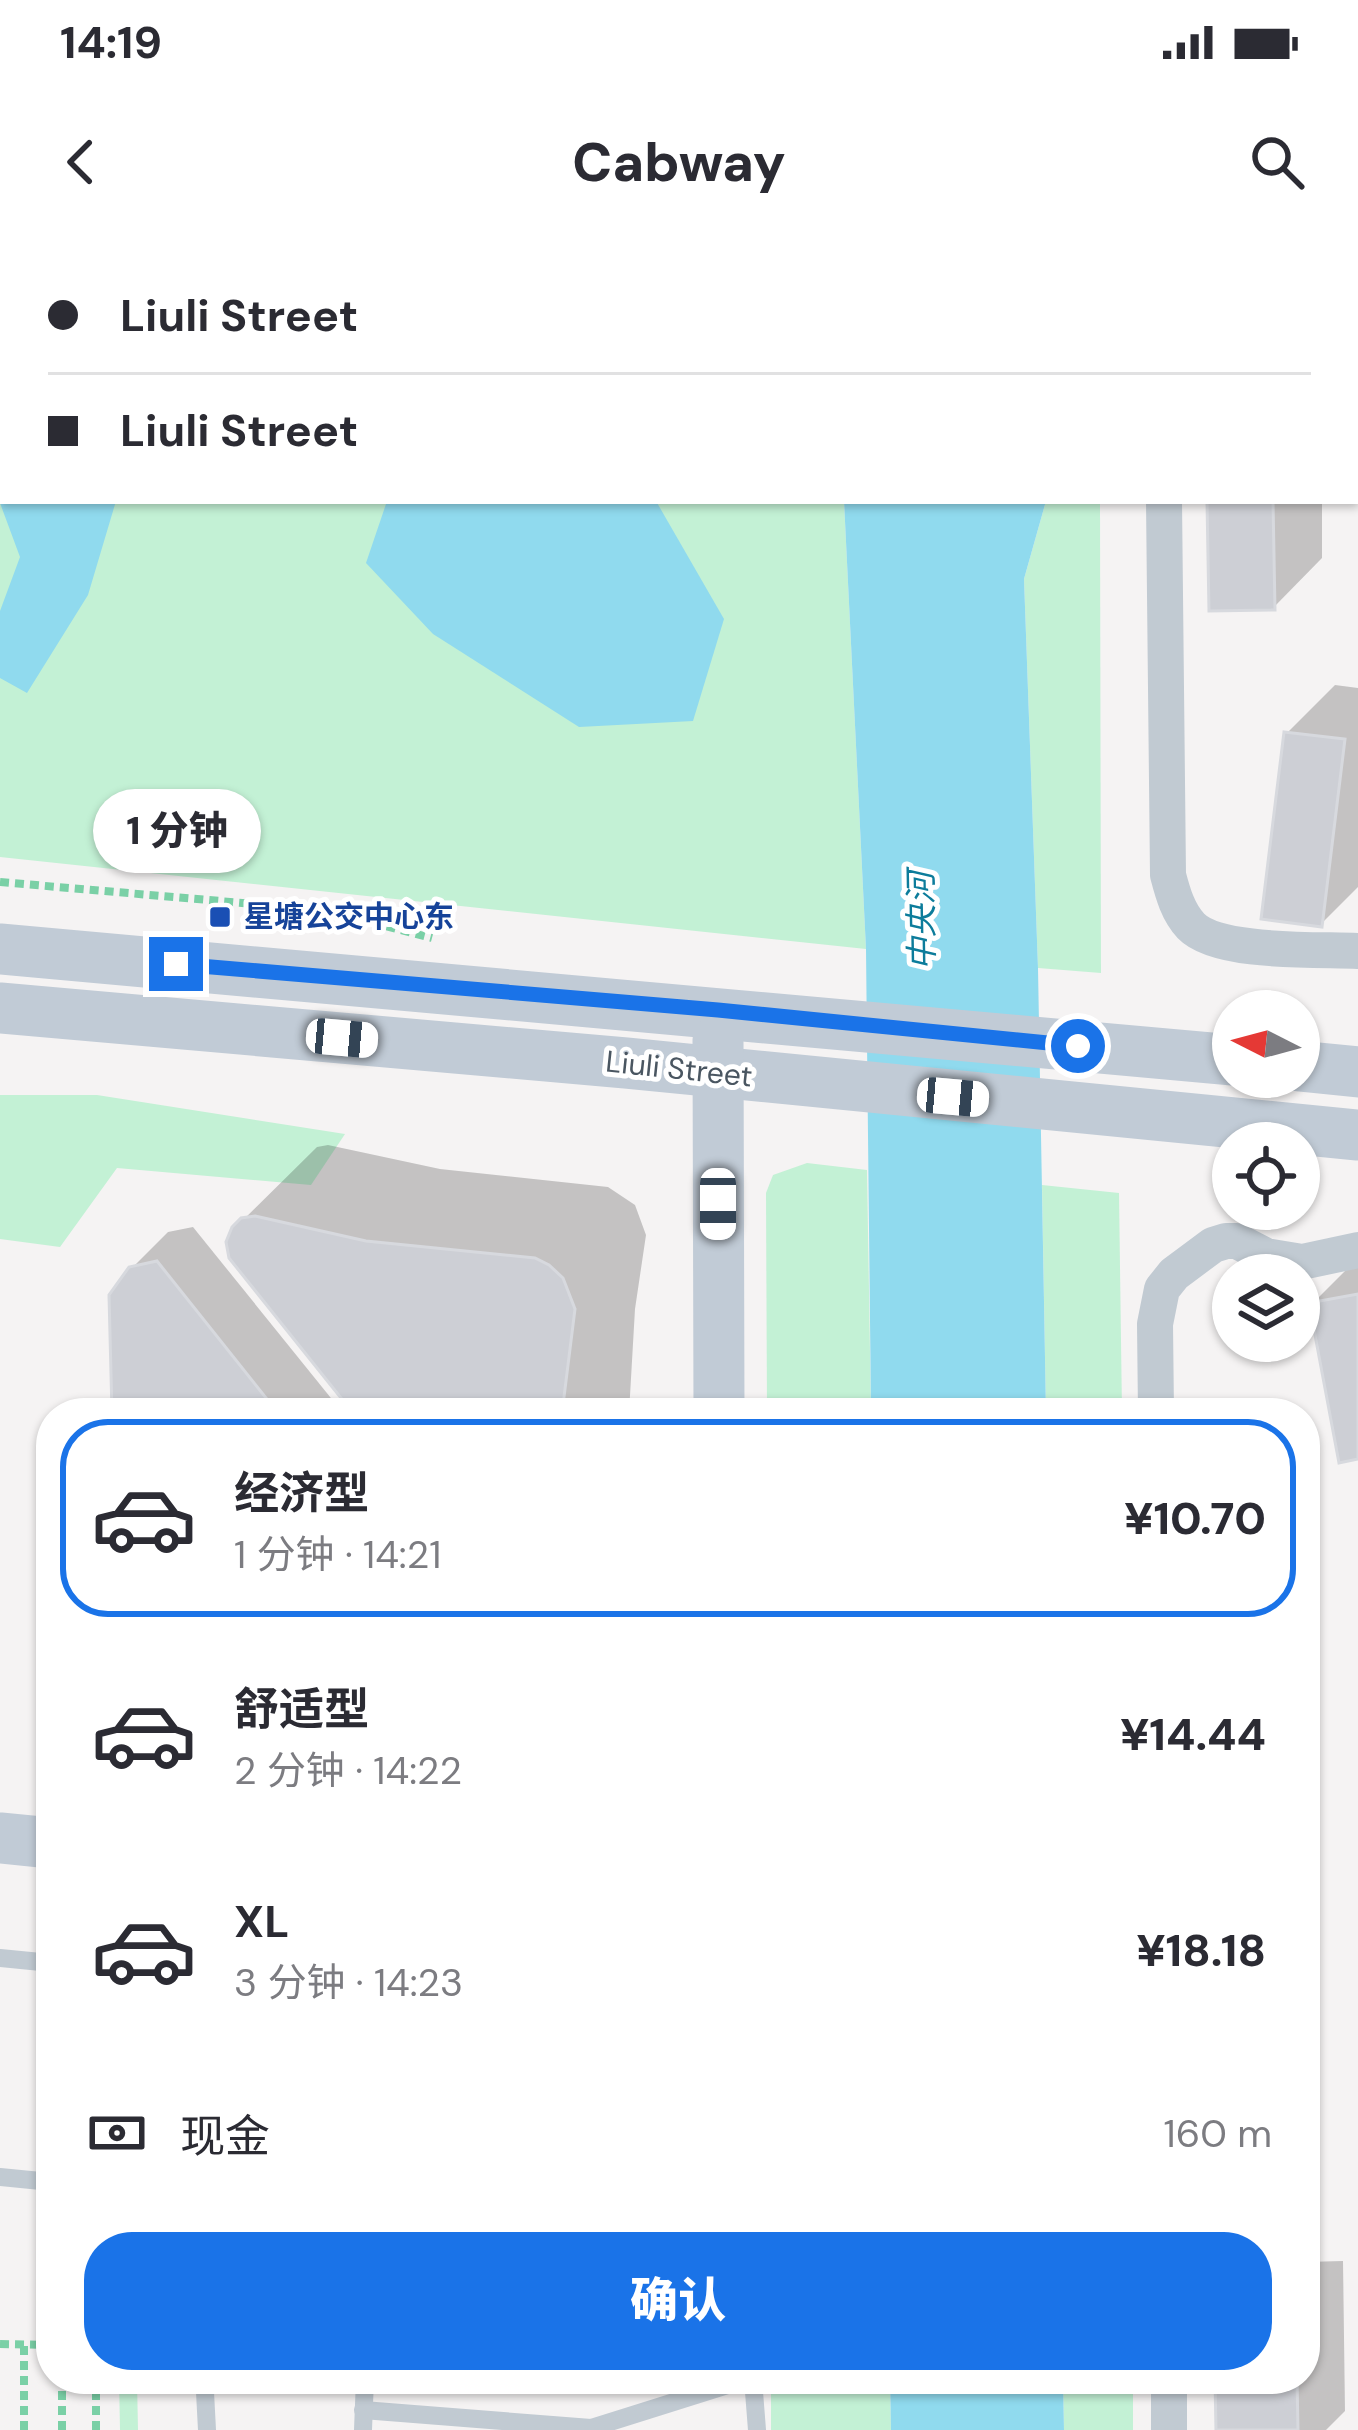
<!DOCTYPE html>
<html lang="zh">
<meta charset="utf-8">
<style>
:root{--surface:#fff;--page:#f7f7f7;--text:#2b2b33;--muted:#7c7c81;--line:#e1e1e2;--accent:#1a73e8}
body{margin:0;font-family:"DM Sans","Noto Sans SC",sans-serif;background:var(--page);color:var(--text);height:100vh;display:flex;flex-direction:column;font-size:45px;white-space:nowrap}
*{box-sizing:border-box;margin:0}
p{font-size:39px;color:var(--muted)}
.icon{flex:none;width:66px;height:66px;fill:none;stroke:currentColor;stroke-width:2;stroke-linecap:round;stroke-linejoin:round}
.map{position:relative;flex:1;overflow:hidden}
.side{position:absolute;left:36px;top:1158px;width:1284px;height:996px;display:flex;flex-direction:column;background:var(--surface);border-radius:48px;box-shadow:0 3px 9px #0004}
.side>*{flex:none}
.top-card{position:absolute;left:0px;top:0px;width:1359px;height:264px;box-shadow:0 3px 9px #0004;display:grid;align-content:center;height:264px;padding:0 48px;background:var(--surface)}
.needle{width:78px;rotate:276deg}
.fabs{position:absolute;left:1212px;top:750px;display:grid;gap:24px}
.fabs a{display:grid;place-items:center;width:108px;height:108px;border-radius:50%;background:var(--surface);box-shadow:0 3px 9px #0004;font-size:60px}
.end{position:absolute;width:54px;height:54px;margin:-27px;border:15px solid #1a73e8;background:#fff;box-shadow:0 0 0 6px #fff}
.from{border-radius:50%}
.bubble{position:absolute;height:84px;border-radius:42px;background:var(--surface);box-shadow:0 3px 9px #0004;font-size:39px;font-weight:800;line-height:84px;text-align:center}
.car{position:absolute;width:36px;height:72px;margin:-36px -18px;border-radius:15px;box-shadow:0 0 9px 3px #0007;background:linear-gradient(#fff 24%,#345 0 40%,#fff 0 76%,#345 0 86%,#fff 0)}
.top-card b{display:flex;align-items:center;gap:42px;height:114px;font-size:45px}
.top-card b+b{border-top:3px solid var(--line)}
.top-card i{width:30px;height:30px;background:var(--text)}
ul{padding:21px 0 0;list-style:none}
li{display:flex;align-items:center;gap:36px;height:198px;margin:0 24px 18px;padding:0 24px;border:6px solid transparent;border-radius:48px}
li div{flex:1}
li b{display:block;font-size:45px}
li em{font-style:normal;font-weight:800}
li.active{border-color:var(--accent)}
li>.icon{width:108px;height:108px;stroke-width:1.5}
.pay{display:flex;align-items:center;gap:30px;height:132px;padding:0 48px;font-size:45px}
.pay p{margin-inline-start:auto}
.primary-button{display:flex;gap:24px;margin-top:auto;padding:24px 48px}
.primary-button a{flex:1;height:138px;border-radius:48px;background:var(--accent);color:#fff;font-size:48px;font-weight:800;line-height:138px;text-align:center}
.status{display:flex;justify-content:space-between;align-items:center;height:84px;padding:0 60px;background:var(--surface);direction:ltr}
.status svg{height:33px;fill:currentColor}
header{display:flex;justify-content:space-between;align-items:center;height:156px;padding:0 48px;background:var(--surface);font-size:54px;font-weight:800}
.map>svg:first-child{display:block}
.green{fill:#c3f1d5}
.water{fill:#90daee}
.shadow{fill:#0003}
.building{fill:#cdcfd5;stroke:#d7d9de;stroke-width:3}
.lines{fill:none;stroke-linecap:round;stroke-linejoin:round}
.path{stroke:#7ad0a6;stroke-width:8;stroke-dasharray:9 6;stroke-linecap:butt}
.lane{stroke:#c1cad2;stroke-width:18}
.street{stroke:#c1cad2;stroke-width:36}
.secondary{stroke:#c1cbd6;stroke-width:51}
.route{stroke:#1a73e8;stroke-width:15}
.transit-dot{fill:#1a4fb4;stroke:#fff;stroke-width:4.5}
.labels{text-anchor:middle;stroke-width:10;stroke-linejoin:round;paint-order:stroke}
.transit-label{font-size:30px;font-weight:bold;fill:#164399;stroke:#fff;text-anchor:start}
.street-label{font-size:30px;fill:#4a5661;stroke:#fff}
.water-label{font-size:33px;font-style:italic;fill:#0c7c9b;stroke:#fff}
</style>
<div class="status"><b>14:19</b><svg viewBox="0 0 49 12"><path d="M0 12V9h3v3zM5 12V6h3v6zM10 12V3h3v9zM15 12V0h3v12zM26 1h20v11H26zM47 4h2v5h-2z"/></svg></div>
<header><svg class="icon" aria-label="back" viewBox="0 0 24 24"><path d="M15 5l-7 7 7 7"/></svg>Cabway<svg class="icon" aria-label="search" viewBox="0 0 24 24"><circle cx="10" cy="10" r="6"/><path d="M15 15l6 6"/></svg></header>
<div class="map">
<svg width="1358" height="2190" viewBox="0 0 1358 2190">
<rect width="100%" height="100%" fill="#f5f3f3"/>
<g class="green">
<path d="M0,0H831V3H3V261H844L866,709L0,617Z"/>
<path d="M1046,261H1100L1101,733L1038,728L1024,339Z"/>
<path d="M0,855H97L345,894L311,945L117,928L60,1007L0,999Z"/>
<path d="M807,923L867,930L871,1173H767L766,953L773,935Z"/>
<path d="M1042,945L1119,953L1122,1173H1046Z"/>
<path d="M119,2139H137L138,2190H120Z"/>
<path d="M771,2139H890L891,2190H771Z"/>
<path d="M1063,2139H1133V2190H1064Z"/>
</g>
<g class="water">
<path d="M0,0L348,3H3V261H116L88,355L27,453L0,438V371L20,317L0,263Z"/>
<path d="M387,261H656L724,379L693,481L579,487L433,394L366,323Z"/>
<path d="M844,261H1046L1024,339L1038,728L1046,1173H871L866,709Z"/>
<path d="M890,2139H1063L1064,2190H891Z"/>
</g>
<g class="shadow">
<path d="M1207,0H1314L1311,3Z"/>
<path d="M1210,261H1322V318L1274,367Z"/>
<path d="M1335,445L1358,448V647L1321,684L1287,493Z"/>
<path d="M328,905L440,929L608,947L635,965L646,995L635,1069L629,1173H359L234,989L317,907Z"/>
<path d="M193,987L343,1173H115L132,1028L168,992Z"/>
<path d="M1358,1018V1216L1312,1064Z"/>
<path d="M1305,1192H1308L1311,1374L1305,1379Z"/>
<path d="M1305,1520H1312L1318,1895L1305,1909Z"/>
<path d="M1343,2021L1345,2171L1326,2190H1219L1218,2139H1305V2022Z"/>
</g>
<g class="building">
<rect x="1204" y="0" width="66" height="3"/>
<path d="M1207,261H1273L1275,370L1209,371Z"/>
<path d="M1284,492L1345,499L1322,687L1261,679Z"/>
<path d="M255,976L366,1001L535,1018L549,1025L563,1038L575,1069L562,1173H353L229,1018L226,1002L232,987L241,978Z"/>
<path d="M157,1021L278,1173H112L109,1055L129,1027Z"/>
<path d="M1358,1054V1219L1339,1223L1309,1063Z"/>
<path d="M1215,2139H1297L1298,2190H1216Z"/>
</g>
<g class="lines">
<g class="path">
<path d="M0,642L324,670L432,698"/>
<path d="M0,2104L51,2105"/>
<path d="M24,2190V2105"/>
<path d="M62,2190V2139"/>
<path d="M96,2190V2139"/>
</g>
<g class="lane">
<path d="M0,1718L51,1723"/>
<path d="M0,1937L51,1942"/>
<path d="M513,2139L593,2145L612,2139"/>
<path d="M753,2139L757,2190"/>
<path d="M205,2152L207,2190"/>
<path d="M363,2170L591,2188L747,2139"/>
<path d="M363,2190L365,2139"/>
</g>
<g class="street">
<path d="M1162,0V3"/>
<path d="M1164,261L1168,635C1173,654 1178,672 1191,686C1218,714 1319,709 1358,711"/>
<path d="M1156,1173L1155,1084L1162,1049L1174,1034L1213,1005L1226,1001H1237L1266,1016L1302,1022L1358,1010"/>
<path d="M1169,2139V2190"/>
</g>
<g class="secondary">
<path d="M0,709C411,743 822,781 1233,820"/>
<path d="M0,768L626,823L1358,895"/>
<path d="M718,800L719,1173"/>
<path d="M1299,826L1358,832"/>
<path d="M0,1598L51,1603"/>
</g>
</g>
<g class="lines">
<path class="route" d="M176,724L718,770L1078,806"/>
</g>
<rect class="transit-dot" x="208" y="665" width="24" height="24" rx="6"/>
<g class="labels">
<g class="transit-label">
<text x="244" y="687">星塘公交中心东</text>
</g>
<g class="street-label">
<text transform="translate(679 829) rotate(6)" y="10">Liuli Street</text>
</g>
<g class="water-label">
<text transform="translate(921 681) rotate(-91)" y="12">中央河</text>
</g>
</g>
</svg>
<div class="fabs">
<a><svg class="needle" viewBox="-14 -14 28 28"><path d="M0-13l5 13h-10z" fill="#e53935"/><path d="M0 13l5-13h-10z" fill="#7c7c81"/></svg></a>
<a><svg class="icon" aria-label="locate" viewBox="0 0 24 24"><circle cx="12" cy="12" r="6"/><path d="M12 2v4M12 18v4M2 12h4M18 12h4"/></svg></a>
<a><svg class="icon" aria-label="layers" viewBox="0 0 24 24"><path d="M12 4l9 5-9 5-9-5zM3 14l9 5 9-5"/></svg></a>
</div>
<i class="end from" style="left:1078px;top:806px"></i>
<i class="end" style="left:176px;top:724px"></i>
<div class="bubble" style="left:93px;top:549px;width:168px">1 分钟</div>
<i class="car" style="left:342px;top:798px;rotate:95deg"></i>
<i class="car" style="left:953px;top:857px;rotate:95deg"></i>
<i class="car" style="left:718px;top:964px;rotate:180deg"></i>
<div class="top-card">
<b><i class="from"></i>Liuli Street</b>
<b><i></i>Liuli Street</b>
</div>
<section class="side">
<ul>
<li class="active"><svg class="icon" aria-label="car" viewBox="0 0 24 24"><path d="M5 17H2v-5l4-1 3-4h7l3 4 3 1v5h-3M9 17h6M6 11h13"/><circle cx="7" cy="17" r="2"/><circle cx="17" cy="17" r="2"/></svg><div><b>经济型</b><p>1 分钟 · 14:21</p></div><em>¥10.70</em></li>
<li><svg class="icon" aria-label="car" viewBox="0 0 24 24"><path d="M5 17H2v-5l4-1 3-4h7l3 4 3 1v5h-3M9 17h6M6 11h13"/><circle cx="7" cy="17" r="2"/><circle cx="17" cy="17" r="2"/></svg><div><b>舒适型</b><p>2 分钟 · 14:22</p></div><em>¥14.44</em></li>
<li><svg class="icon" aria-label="car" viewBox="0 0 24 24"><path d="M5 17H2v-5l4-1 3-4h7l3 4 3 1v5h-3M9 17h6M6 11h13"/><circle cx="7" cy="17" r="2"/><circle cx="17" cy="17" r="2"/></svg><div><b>XL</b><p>3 分钟 · 14:23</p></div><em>¥18.18</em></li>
</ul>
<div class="pay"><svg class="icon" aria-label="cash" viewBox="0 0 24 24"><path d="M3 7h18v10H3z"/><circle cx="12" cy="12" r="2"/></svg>现金<p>160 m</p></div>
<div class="primary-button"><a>确认</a></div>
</section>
</div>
